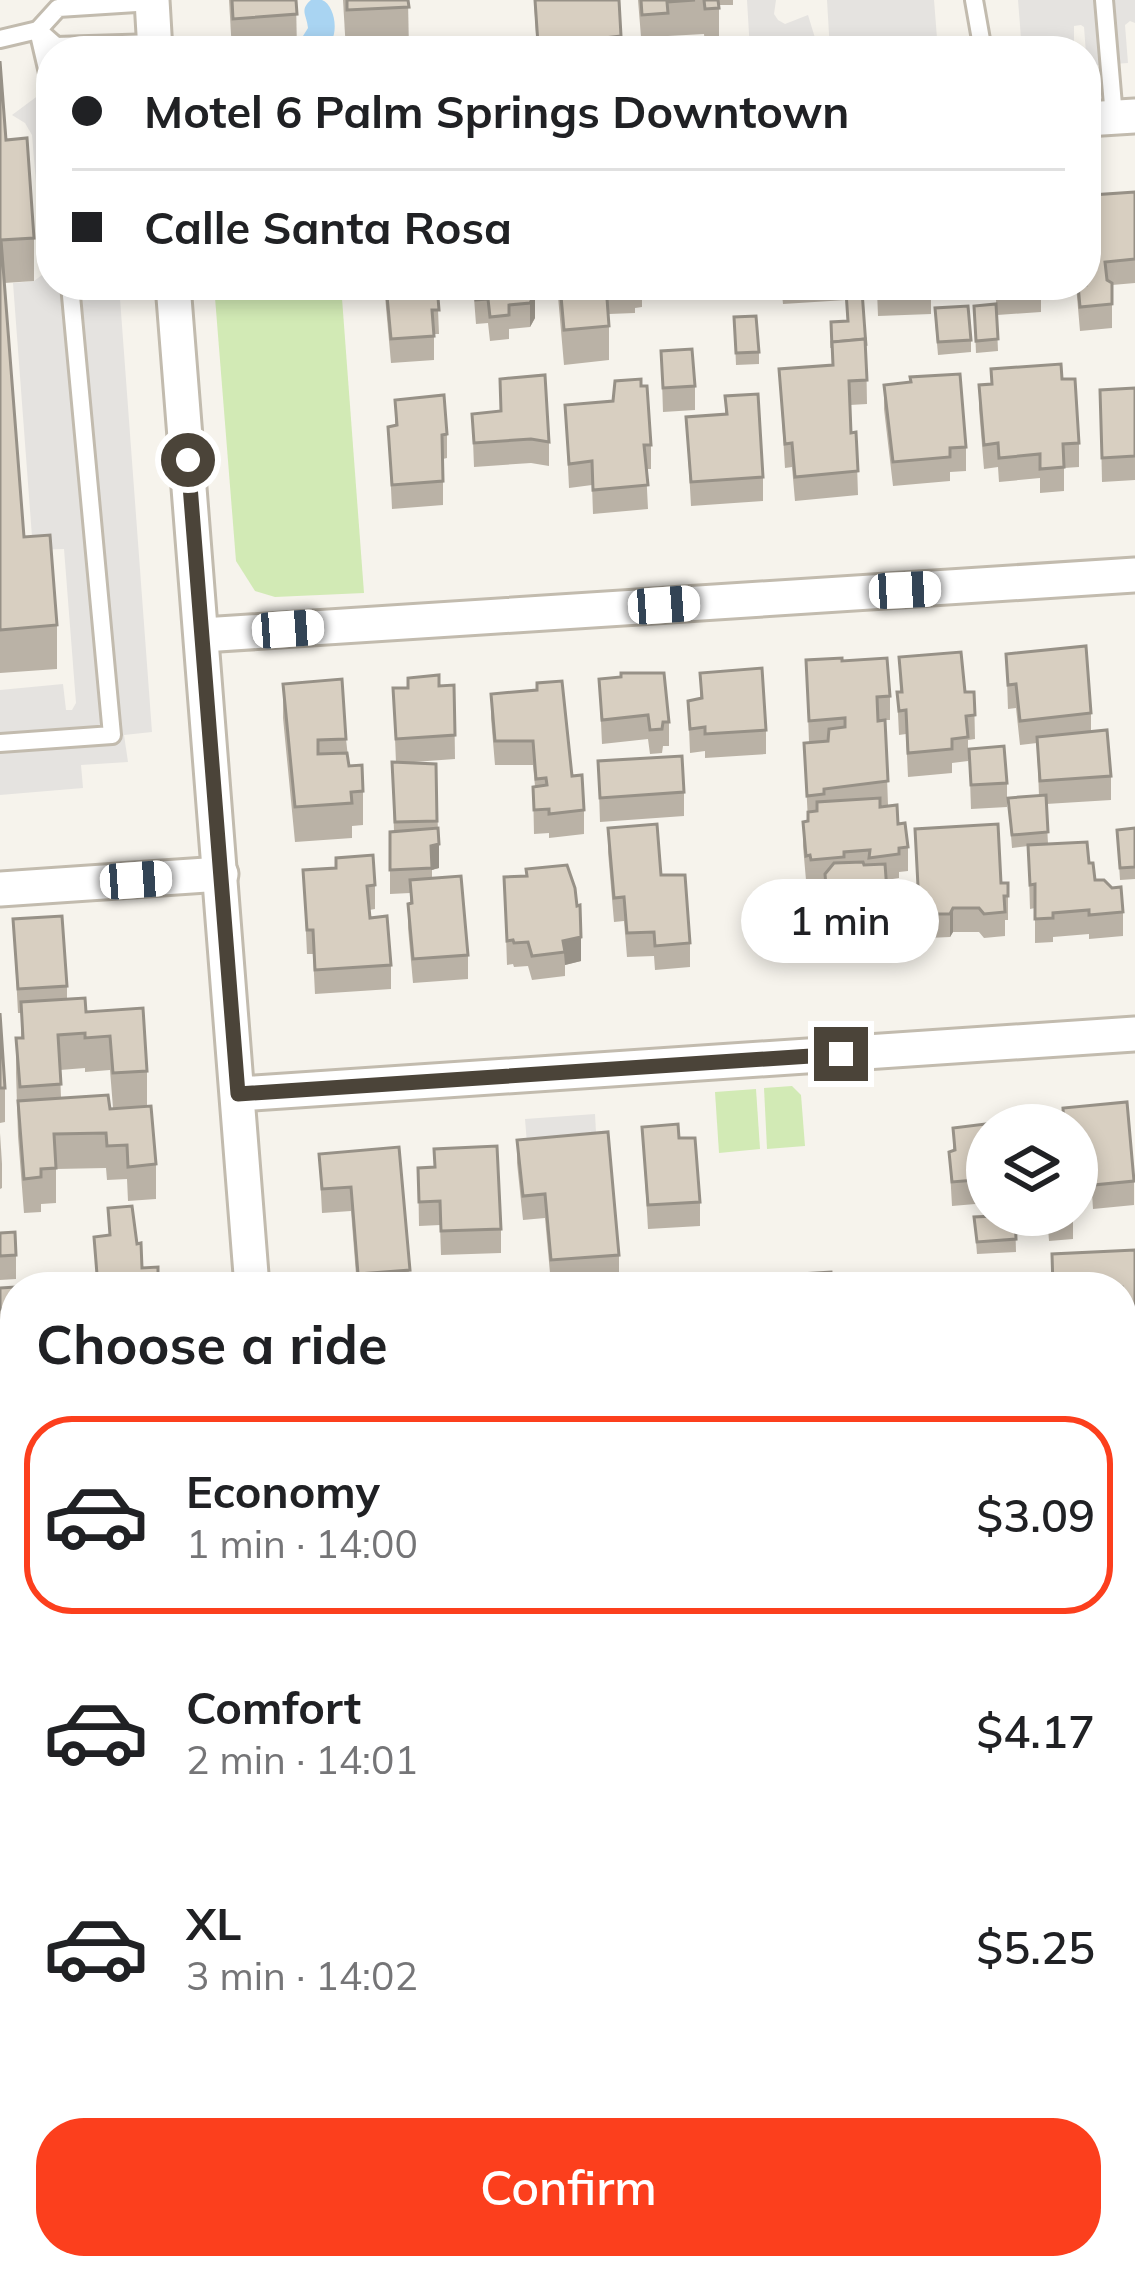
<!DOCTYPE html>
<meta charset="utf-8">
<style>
:root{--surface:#fff;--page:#f6f6f6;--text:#202124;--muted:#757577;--line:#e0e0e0;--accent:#fc3f1d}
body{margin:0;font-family:Mulish,sans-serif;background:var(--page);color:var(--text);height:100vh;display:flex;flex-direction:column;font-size:45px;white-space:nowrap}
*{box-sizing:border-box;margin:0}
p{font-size:39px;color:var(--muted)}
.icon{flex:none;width:66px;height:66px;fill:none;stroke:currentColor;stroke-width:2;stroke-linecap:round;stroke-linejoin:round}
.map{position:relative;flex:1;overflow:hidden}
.sheet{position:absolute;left:0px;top:1272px;width:1137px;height:1008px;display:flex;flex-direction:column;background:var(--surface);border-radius:48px 48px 0 0;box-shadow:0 6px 18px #0003}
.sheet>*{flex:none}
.top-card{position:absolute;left:36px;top:36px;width:1065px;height:264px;border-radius:48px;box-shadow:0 6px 18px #0003;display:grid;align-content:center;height:264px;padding:0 36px;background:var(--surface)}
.tools{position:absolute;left:966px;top:1104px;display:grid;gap:24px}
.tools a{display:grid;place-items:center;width:132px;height:132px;border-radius:50%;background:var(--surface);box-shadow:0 6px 18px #0003;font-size:60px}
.end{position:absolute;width:54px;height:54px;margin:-27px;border:15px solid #4b4439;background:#fff;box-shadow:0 0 0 6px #fff}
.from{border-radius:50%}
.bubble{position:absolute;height:84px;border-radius:42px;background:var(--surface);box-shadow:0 6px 18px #0003;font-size:39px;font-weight:600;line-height:84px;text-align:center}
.car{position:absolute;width:36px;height:72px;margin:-36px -18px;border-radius:15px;box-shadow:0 0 9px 3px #0007;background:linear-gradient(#fff 24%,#345 0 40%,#fff 0 76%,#345 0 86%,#fff 0)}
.top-card b{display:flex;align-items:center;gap:42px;height:114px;font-size:45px}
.top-card b+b{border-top:3px solid var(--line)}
.top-card i{width:30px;height:30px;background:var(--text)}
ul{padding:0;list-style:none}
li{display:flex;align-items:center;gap:36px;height:198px;margin:0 24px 18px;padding:0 12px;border:6px solid transparent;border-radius:48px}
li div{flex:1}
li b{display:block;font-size:45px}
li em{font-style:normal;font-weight:600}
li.on{border-color:var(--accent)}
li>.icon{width:108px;height:108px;stroke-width:1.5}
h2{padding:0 36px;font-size:54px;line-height:144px}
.button{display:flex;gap:24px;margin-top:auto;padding:24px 36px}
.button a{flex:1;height:138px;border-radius:48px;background:var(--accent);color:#fff;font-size:48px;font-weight:600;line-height:138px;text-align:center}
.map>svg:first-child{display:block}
.green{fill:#d2eab5}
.sand{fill:#f9efc9}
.parking{fill:#e5e3e0}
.water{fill:#a9d4f2}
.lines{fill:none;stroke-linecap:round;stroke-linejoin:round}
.service-casing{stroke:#c2bbae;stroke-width:22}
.minor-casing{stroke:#c2bbae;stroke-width:39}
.service{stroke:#fff;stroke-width:16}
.minor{stroke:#fff;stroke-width:33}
.wall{fill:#bab2a6}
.shaded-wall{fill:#979187}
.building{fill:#d8cfc1;stroke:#979187;stroke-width:3}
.route{stroke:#4b4439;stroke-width:15}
</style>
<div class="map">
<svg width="1135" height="2280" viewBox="0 0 1135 2280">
<rect width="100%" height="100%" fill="#f6f3ec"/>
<g class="green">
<path d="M214,285H341L364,593L275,597L255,591L236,561Z"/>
<path d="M792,1086L801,1095L805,1146L767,1149L764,1088Z"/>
<path d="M756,1089L760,1149L719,1153L715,1092Z"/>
</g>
<g class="sand">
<path d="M15,1441V1549L0,1550V1443Z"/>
<path d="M1135,1723V1895H1122V1724Z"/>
</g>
<g class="parking">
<path d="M747,0H776L774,14L778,20L785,24L808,15L819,51H750Z"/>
<path d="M827,0H934L938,51H830Z"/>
<path d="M1018,0H1135V23L1130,21L1125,25L1128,63L1087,66L1084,27L1081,25L1074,26V51H1022Z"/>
<path d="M51,86V285H119L152,732L124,735L128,762L81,765L83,788L0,795V690L63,684L66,710H72L76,703L64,549L33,550L13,283L34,281L42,275L43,267L32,135L25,123L12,115Z"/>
<path d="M595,1114L597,1151L528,1156L525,1119Z"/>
</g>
<path class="water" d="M311,0C315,0 319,0 322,0C340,7 342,61 308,46L303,36L308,28C307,15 299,10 311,0Z"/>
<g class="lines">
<g class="service-casing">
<g id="service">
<path d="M974,0L983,51"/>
<path d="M1104,0L1114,117"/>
<path d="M152,2L58,8L38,30L56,46L155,43"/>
<path d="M0,39L38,30L51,86"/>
<path d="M0,743L112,735L70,285"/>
</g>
</g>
<g class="minor-casing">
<g id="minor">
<path d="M152,0L155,51"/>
<path d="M1086,119L1135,116"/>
<path d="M173,285L252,1287"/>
<path d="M203,635L1135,575"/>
<path d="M0,889L221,874"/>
<path d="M238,1094L1135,1034"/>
<path d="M1122,1492L1135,1491"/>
<path d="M1122,1942L1135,1941"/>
<path d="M0,2015L15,2014"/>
<path d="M325,2265L326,2280"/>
</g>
</g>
<use href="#service" class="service"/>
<use href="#minor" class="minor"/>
</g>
<g class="wall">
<path d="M229,0H296L297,51H232Z"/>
<path d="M343,0H408L409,51H346Z"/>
<path d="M534,0H619L621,51H537Z"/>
<path d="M638,0H733V5H719V42L705,44L704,34L668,36V48L642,49Z"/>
<path d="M0,61L6,140L34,238V281L4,283L24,537L57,625V669L0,673Z"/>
<path d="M1135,192V283L1112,285V328L1080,331L1076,285H1086L1092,221V195Z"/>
<path d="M384,285H437L439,334H434V360L391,363Z"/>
<path d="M473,285H534L535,318L530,327L509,329V339L490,341L488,323L476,324Z"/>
<path d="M557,285H642V307L635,308V313L609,314V360L564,365Z"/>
<path d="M670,285H744L743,297L721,299V295L703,297V293L671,295Z"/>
<path d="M781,285H850V292L866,346L867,404L850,405L851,433L856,432L858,495L795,501L792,467L785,468L779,369L832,365L831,322L847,321L846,300L783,304Z"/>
<path d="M868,285H946V288L931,290V314L878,316L877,291H868Z"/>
<path d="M995,285H1041V312L997,315Z"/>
<path d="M996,304L998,351L976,353L974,306Z"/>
<path d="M734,317L759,352V364L736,365Z"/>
<path d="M935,320L971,340V352L938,355Z"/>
<path d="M661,351L695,386V410L663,412Z"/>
<path d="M1062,379L1079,443V467L1064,468V491L1040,493V478L999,482L998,467L984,469L979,409V385Z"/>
<path d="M884,385L966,447V471L950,472V481L893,486L884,409Z"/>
<path d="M1135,388V480L1102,482L1100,390Z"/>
<path d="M725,396L763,477V501L691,506L686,417L725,414Z"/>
<path d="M395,400L447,434V458L443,459V505L392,509L388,427L395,425Z"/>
<path d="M565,405L651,445V469H646L648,509L593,514L592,485L569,488Z"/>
<path d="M472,414L549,442V466L531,463L474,467Z"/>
<path d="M1006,654L1091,713V732L1111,776V800L1046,804L1048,844L1089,863L1095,880L1123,912V936L1089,939V934L1053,937V942L1035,943V908L1030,909L1028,846L1012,848L1008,798L1039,796L1037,743L1020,745L1016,708L1008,709Z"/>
<path d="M899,657L965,692H974L975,739L968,740V761L952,763V773L908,777L906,734L899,735L897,692H900Z"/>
<path d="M806,660L842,661L890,696V720H885L888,805L880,806L898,824L908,847V871L899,872V878L886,880L890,956L854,962L852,954L833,956L831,910H826L825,883L811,884L810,879L806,880L803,846V822L808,821L804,743L809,742Z"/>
<path d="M700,673L766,730V754L705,758V751L690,753L688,701L700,699Z"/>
<path d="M599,679L669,722V746H663L662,753L650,754L648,739L602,744Z"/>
<path d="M283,684L346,739L349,766L363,791V825L352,826V838L295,842L283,718Z"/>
<path d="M454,685L455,759L400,763L436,764L439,868L432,870V878L468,955V979L413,983L408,928V904L410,903V893L390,894V832H394L392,762L396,763L393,688Z"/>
<path d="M491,694L572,776L584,810V834L549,838V833L534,834L533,787L535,786L533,765H495L491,718Z"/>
<path d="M969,749L1007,783V807L971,809Z"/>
<path d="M598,761L684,792V816L600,822Z"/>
<path d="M608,828L661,875L690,943V967L655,970L654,956L627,957L624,921L614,922L608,852Z"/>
<path d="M1135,828V879L1120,880L1117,830Z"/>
<path d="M915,829L1001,883H1008V920H1005V936L984,938L979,932H953L950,937L928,938L927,928L919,929Z"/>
<path d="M303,870L375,885V909L369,910L370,918L391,965V989L315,994L313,954H307Z"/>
<path d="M504,877L581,961L565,965V976L532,980L528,966L514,967L513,964L507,965Z"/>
<path d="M13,919L67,986V999L86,1012L147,1071V1106L113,1108L110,1070L85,1072V1068L60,1070L61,1098L110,1109L156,1164V1199L128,1201L127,1179L107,1180L106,1168L56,1169V1203L41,1204V1212L24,1213L18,1136L16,1073V1038H21V1013H18Z"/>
<path d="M0,1013L5,1088V1122L0,1123Z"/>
<path d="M1063,1108L1134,1181V1205L1093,1209L1092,1193L1077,1195V1125H1063Z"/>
<path d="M987,1125V1203L952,1206L949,1152L953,1151V1128Z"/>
<path d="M642,1127L679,1138L700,1202V1226L648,1229Z"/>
<path d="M0,1133L2,1164V1188L0,1189Z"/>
<path d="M517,1140L619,1255V1278L551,1284L545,1218L523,1220L517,1163Z"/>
<path d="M399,1147L410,1287H357L351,1211L322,1213L319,1154Z"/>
<path d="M418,1168L501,1229V1253L441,1255L440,1225L419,1226Z"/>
<path d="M1015,1215L1016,1252L977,1254L974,1217Z"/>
<path d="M1047,1215H1073V1239L1049,1241Z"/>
<path d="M0,1233L16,1255V1279L0,1280Z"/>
<path d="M1135,1250V1401H1122V1287H1052V1254Z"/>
<path d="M15,1287V1332L0,1333V1288Z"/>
<path d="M1135,1558V1699L1122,1700V1559Z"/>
<path d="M15,1578V1715H10V1733H0V1590L7,1589Z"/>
<path d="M15,1857V1951L0,1953V1858Z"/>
<path d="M1122,2006H1135V2081L1122,2082Z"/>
<path d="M0,2072H15V2192L0,2193Z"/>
<path d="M1135,2178V2280H1107L1106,2265H1122V2179Z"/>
<path d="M426,2265H520V2268L525,2273L569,2280H434L426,2273Z"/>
<path d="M824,2265H931V2280H825Z"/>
<rect x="963" y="2265" width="107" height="15"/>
</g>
<g class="shaded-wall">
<path d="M535,294V318L530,327V303Z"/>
<path d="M439,844V868L431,870V846Z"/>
<path d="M953,908V932L950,937V914Z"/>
<path d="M581,937V961L565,965L563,941Z"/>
</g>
<g class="building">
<path d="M232,0H296L297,14L233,19Z"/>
<path d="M347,0H408L409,7L347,10Z"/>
<path d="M535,0H619L621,36L595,39V46L547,50L538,44Z"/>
<path d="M641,0H695L667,2L668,13L642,15Z"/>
<path d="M704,0H718L719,8L705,9Z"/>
<path d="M0,61L6,140L27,138L34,238L1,240L24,537L50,535L57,625L0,630Z"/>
<path d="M1135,192V259L1105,262L1107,280L1112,283V304L1080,307L1078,285H1086V221H1094L1092,195Z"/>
<path d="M386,285H437L439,310H432L434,336L391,339Z"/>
<path d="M475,285H534L535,294L530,303L509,305V315L490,317L488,299L476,300Z"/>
<path d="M560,285H606L609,326L564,330Z"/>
<path d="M878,285H931V290L878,292Z"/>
<path d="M997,285H1041V288L997,291Z"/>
<path d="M862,291L866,346L865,339L832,342V348L831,322L848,321L846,292Z"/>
<path d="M996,304L998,339L976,341L974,306Z"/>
<path d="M968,306L971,340L938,342L935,308Z"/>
<path d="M756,316L759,352L736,353L734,317Z"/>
<path d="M865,339L867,380L849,381L851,433L856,432L858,471L795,477L792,443L785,444L779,369L833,365L832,342Z"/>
<path d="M692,349L695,386L663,388L661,351Z"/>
<path d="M1061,364L1062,379H1075L1079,443L1063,444L1064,467L1040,469V454L999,458L998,443L984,445L979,385L992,384L991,369Z"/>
<path d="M960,374L966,447L950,448V457L893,462L884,385L911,382L910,377Z"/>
<path d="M545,375L549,442L531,439L474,443L472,414L501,411L500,379Z"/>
<path d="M641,379V386H647L651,445H644L648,485L593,490L592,461L569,464L565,405L613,401L615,381Z"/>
<path d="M1135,388V456L1102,458L1100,390Z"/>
<path d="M758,394L763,477L691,482L686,417L727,414L725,396Z"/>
<path d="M444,395L447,434L442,435L443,481L392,485L388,427L397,425L395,400Z"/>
<path d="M1086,646L1091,713L1020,721L1016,684L1008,685L1006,654Z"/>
<path d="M961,652L965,692H974L975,715L966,716L968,737L952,739V749L908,753L906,710L899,711L897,692H902L899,657Z"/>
<path d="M842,658V661L887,658L890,696L877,697L878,721L885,720L888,781L824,789V794L807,796L804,743L828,741L829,729L845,727V718L809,721L806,660Z"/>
<path d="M762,668L766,730L705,734V727L690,729L688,701L702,698L700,673Z"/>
<path d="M621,673H664L669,722H663L662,729L650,730L648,715L602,720L599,679L621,677Z"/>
<path d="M439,675V686L454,685L455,735L396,739L393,688H408V678Z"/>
<path d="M342,679L346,739L318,740V754L347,753L349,766L362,765L363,791L351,792L352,803L295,807L283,684Z"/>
<path d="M562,681L572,776L582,775L584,810L549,814V809L534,810L533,787L547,785L546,778L536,779L533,741H495L491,694L537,690V683Z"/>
<path d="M1107,730L1111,776L1040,781L1037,737Z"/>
<path d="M1004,746L1007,783L971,785L969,749Z"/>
<path d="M682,756L684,792L600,798L598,761Z"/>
<path d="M392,762L436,764L437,821L395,822Z"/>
<path d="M1046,795L1048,832L1012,835L1008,798Z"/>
<path d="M880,798V807L897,805L898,824L905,823L908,847L899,848V854L869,858L870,850L844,852V857L811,860L810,855L806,856L803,822L808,821V812L817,811V802Z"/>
<path d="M657,824L661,875H685L690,943L655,946L654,932L627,933L624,897L614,898L608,828Z"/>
<path d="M998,824L1001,883H1008V896H1004L1005,912L984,914L979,908H953L950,914H928L927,904L919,905L915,829Z"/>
<path d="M438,828L439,844L431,846L432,868L390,870V832Z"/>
<path d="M1135,828V867L1120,868L1117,830Z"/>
<path d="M1087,842L1089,863H1093L1095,880H1104L1112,888L1121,887L1123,912L1089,915V910L1053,913V918L1035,919V884L1030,885L1028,845Z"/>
<path d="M373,855L375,885L367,886L370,918L387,916L391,965L315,970L313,930H307L303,870L336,868V858Z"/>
<path d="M863,862L864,865L885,864L890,932L854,938L852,930L833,932L831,886H826L825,874L834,863Z"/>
<path d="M567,865L575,888L577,906L580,905L581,937L563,941L565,952L532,956L528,942L514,943L513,940L507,941L504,877L527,876L526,869Z"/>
<path d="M461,876L468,955L413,959L408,904L412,903L410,880Z"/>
<path d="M62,916L67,986L18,989L13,919Z"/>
<path d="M85,998L86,1012L143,1008L147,1071L113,1073L110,1036L85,1038V1033L58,1035L61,1084L20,1087L16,1038H23L21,1002Z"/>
<path d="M0,1013L5,1088H0Z"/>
<path d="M108,1095L110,1109L151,1106L156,1164L128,1167L127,1145L107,1146L106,1133L54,1134L56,1168L41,1169V1177L24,1179L18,1101Z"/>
<path d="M1127,1102L1134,1181L1093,1185L1092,1169L1077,1171V1125H1064L1063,1108Z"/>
<path d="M1026,1119V1125H987V1179L952,1182L949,1152L955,1150L953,1128Z"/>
<path d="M678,1124L679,1138H695L700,1202L648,1205L642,1127Z"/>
<path d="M608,1132L619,1255L551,1260L545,1194L523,1196L517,1140Z"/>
<path d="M497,1146L501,1229L441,1231L440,1201L419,1202L418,1168L435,1167L434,1149Z"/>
<path d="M399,1147L410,1270L358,1274L351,1187L322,1189L319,1154Z"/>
<path d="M132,1206L137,1244L141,1243L142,1268L158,1267V1287H98L94,1237L110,1235L108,1208Z"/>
<path d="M1015,1215L1016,1239L977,1242L974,1217Z"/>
<path d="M15,1232L16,1255L0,1256V1233Z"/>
<path d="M1135,1250V1377H1122V1287H1053L1052,1254Z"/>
<path d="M831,1272L832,1287H752L751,1277Z"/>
<path d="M15,1287V1308L0,1309V1288Z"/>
<path d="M1135,1558V1675L1122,1676V1559Z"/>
<path d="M15,1578V1633L0,1634V1590L8,1589L7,1579Z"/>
<path d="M15,1647V1691H10V1709H0V1648Z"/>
<path d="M15,1857V1927L0,1929V1858Z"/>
<path d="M1122,2006H1135V2057L1122,2058Z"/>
<path d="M0,2072H15V2168L0,2169Z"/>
<path d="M1135,2178V2260L1122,2261V2179Z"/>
<path d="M0,2250H2L5,2280H0Z"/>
<path d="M23,2265H64V2274L98,2272L97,2265H127L128,2280H23Z"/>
<path d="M159,2265H249V2280H160Z"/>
<path d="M444,2265H517L525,2273L568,2269L569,2280H461Z"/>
<path d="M673,2265H792L793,2280H674Z"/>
<path d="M827,2265H931V2268L828,2276Z"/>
</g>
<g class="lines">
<path class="route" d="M188,460L238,1094L841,1054"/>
</g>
</svg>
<div class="tools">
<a><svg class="icon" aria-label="layers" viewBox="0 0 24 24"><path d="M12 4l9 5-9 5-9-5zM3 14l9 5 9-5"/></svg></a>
</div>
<i class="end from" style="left:188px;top:460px"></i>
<i class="end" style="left:841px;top:1054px"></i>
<div class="bubble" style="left:741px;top:879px;width:198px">1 min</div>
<i class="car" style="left:905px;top:590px;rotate:87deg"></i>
<i class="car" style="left:664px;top:605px;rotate:86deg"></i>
<i class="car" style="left:288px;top:629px;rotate:86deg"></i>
<i class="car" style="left:136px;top:880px;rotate:86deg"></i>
<div class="top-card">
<b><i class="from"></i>Motel 6 Palm Springs Downtown</b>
<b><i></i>Calle Santa Rosa</b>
</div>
<section class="sheet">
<h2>Choose a ride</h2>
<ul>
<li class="on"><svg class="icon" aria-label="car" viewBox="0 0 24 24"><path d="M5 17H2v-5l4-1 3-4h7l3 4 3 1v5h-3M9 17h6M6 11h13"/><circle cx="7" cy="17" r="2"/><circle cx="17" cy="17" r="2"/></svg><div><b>Economy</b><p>1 min · 14:00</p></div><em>$3.09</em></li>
<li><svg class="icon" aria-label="car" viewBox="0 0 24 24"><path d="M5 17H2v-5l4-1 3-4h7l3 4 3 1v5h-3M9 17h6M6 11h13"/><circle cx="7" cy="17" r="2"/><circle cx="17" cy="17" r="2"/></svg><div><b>Comfort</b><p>2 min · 14:01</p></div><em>$4.17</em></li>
<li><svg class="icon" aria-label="car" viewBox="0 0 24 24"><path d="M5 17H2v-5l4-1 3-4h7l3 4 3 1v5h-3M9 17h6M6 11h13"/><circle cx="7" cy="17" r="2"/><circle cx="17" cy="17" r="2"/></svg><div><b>XL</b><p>3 min · 14:02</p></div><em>$5.25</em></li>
</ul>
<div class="button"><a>Confirm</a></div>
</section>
</div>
